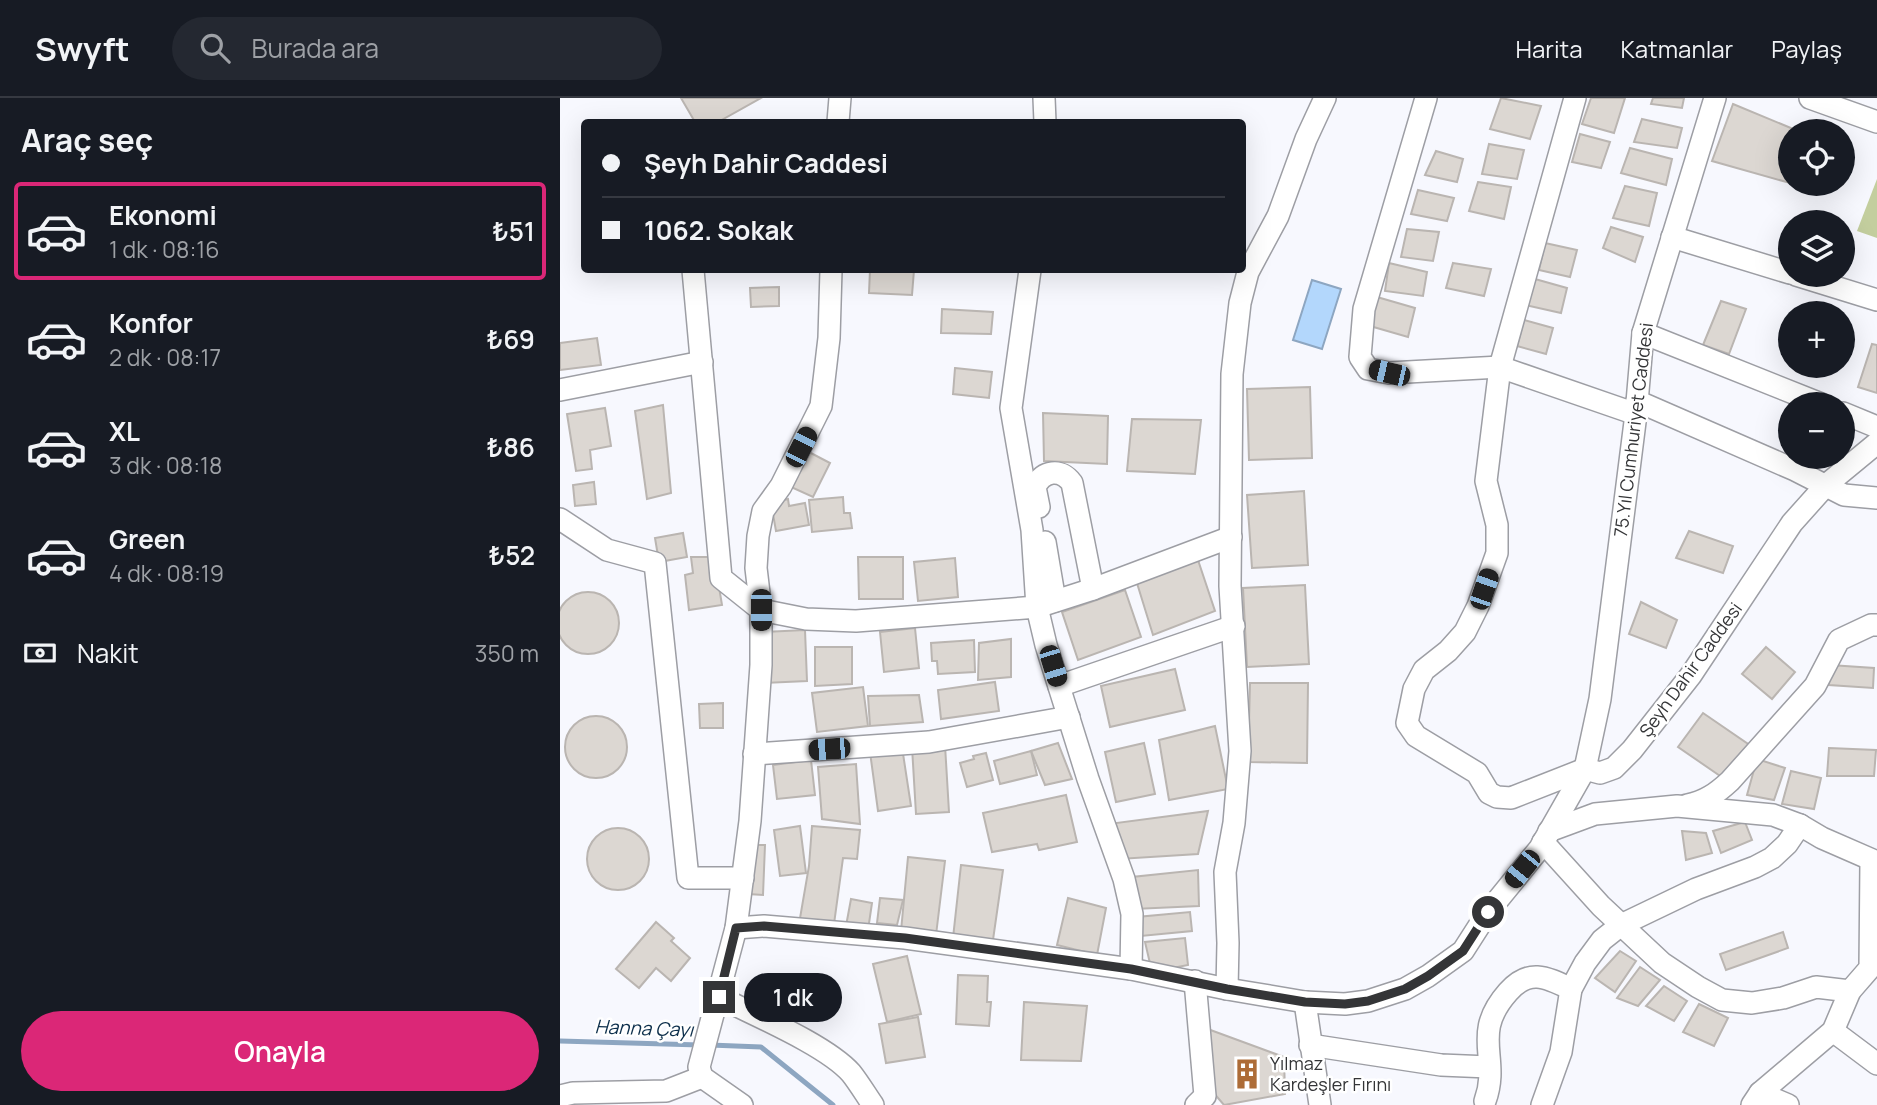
<!DOCTYPE html>
<html lang="tr">
<meta charset="utf-8">
<style>
:root{--surface:#171b24;--page:#242831;--text:#f1f3f6;--muted:#9ea1a6;--line:#363941;--accent:#db2777}
body{margin:0;font-family:Manrope,sans-serif;background:var(--page);color:var(--text);height:100vh;display:flex;flex-direction:column;font-size:26px;white-space:nowrap}
*{box-sizing:border-box;margin:0}
p{font-size:23px;color:var(--muted)}
.icon{flex:none;width:38px;height:38px;fill:none;stroke:currentColor;stroke-width:2;stroke-linecap:round;stroke-linejoin:round}
.map{position:relative;flex:1;overflow:hidden}
.side{display:flex;flex-direction:column;background:var(--surface);width:560px}
.side>*{flex:none}
.guide{position:absolute;left:21px;top:21px;width:665px;height:154px;border-radius:7px;box-shadow:0 7px 28px #0002;display:grid;align-content:center;height:154px;padding:0 21px;background:var(--surface)}
.buttons{position:absolute;left:1218px;top:21px;display:grid;gap:14px}
.buttons a{display:grid;place-items:center;width:77px;height:77px;border-radius:50%;background:var(--surface);box-shadow:0 7px 28px #0002;font-size:35px}
.end{position:absolute;width:32px;height:32px;margin:-16px;border:9px solid #343537;background:#fff;box-shadow:0 0 0 4px #fff}
.from{border-radius:50%}
.bubble{position:absolute;height:49px;border-radius:24px;background:var(--surface);box-shadow:0 7px 28px #0002;font-size:23px;font-weight:600;line-height:49px;text-align:center}
.car{position:absolute;width:21px;height:42px;margin:-21px -10px;border-radius:9px;box-shadow:0 0 5px 2px #0007;background:linear-gradient(#222 24%,#8ab4d8 0 40%,#222 0 76%,#8ab4d8 0 86%,#222 0)}
.guide b{display:flex;align-items:center;gap:24px;height:66px;font-size:26px}
.guide b+b{border-top:2px solid var(--line)}
.guide i{width:18px;height:18px;background:var(--text)}
ul{padding:0;list-style:none}
li{display:flex;align-items:center;gap:21px;height:98px;margin:0 14px 10px;padding:0 7px;border:4px solid transparent;border-radius:7px}
li div{flex:1}
li b{display:block;font-size:26px}
li em{font-style:normal;font-weight:600}
li.active{border-color:var(--accent)}
li>.icon{width:63px;height:63px;stroke-width:1.5}
h2{padding:0 21px;font-size:32px;line-height:84px}
.pay{display:flex;align-items:center;gap:18px;height:77px;padding:0 21px;font-size:26px}
.pay p{margin-inline-start:auto}
.button{display:flex;gap:14px;margin-top:auto;padding:14px 21px}
.button a{flex:1;height:80px;border-radius:42px;background:var(--accent);color:#fff;font-size:28px;font-weight:600;line-height:80px;text-align:center}
header{display:flex;align-items:center;gap:42px;box-sizing:border-box;height:98px;padding:0 35px;background:var(--surface);border-bottom:2px solid var(--line)}
header strong{font-size:33px}
nav{display:flex;gap:38px;margin-inline-start:auto;font-size:24px}
.search{width:490px;height:63px;background:var(--page);display:flex;align-items:center;gap:18px;box-sizing:border-box;padding:0 24px;border-radius:38px;color:var(--muted);font-size:26px}
main{display:flex;flex:1;min-height:0}
.map>svg:first-child{display:block}
.green{fill:#c3ce9e}
.water{fill:#b3d7fc;stroke:#8da6c1;stroke-width:2}
.lines{fill:none;stroke-linecap:round;stroke-linejoin:round}
.stream{stroke:#8da6c1;stroke-width:5}
.building{fill:#dcd7d2;stroke:#bab5b1;stroke-width:2}
.minor-casing{stroke:#9d9ea4;stroke-width:24}
.minor{stroke:#fff;stroke-width:21}
.route{stroke:#343537;stroke-width:9}
.labels{text-anchor:middle;stroke-width:5;stroke-linejoin:round;paint-order:stroke}
.street-label{font-size:18px;fill:#343537;stroke:#fff}
.poi-label{font-size:18px;fill:#343537;stroke:#fff;text-anchor:start}
.water-label{font-size:19px;font-style:italic;fill:#0c2e4b;stroke:#fff}
</style>
<header>
<strong>Swyft</strong>
<div class="search"><svg class="icon" aria-label="search" viewBox="0 0 24 24"><circle cx="10" cy="10" r="6"/><path d="M15 15l6 6"/></svg>Burada ara</div>
<nav><a>Harita</a><a>Katmanlar</a><a>Paylaş</a></nav>
</header>
<main>
<section class="side">
<h2>Araç seç</h2>
<ul>
<li class="active"><svg class="icon" aria-label="car" viewBox="0 0 24 24"><path d="M5 17H2v-5l4-1 3-4h7l3 4 3 1v5h-3M9 17h6M6 11h13"/><circle cx="7" cy="17" r="2"/><circle cx="17" cy="17" r="2"/></svg><div><b>Ekonomi</b><p>1 dk · 08:16</p></div><em>₺51</em></li>
<li><svg class="icon" aria-label="car" viewBox="0 0 24 24"><path d="M5 17H2v-5l4-1 3-4h7l3 4 3 1v5h-3M9 17h6M6 11h13"/><circle cx="7" cy="17" r="2"/><circle cx="17" cy="17" r="2"/></svg><div><b>Konfor</b><p>2 dk · 08:17</p></div><em>₺69</em></li>
<li><svg class="icon" aria-label="car" viewBox="0 0 24 24"><path d="M5 17H2v-5l4-1 3-4h7l3 4 3 1v5h-3M9 17h6M6 11h13"/><circle cx="7" cy="17" r="2"/><circle cx="17" cy="17" r="2"/></svg><div><b>XL</b><p>3 dk · 08:18</p></div><em>₺86</em></li>
<li><svg class="icon" aria-label="car" viewBox="0 0 24 24"><path d="M5 17H2v-5l4-1 3-4h7l3 4 3 1v5h-3M9 17h6M6 11h13"/><circle cx="7" cy="17" r="2"/><circle cx="17" cy="17" r="2"/></svg><div><b>Green</b><p>4 dk · 08:19</p></div><em>₺52</em></li>
</ul>
<div class="pay"><svg class="icon" aria-label="cash" viewBox="0 0 24 24"><path d="M3 7h18v10H3z"/><circle cx="12" cy="12" r="2"/></svg>Nakit<p>350 m</p></div>
<div class="button"><a>Onayla</a></div>
</section>
<div class="map">
<svg width="1317" height="1007" viewBox="0 0 1317 1007">
<rect width="100%" height="100%" fill="#f7f8fe"/>
<path class="green" d="M1317,81V140L1297,133Z"/>
<path class="water" d="M752,182L781,191L762,251L733,242Z"/>
<g class="lines">
<g class="stream">
<path d="M0,943L140,947"/>
<path d="M150,947L201,949L273,1007"/>
</g>
</g>
<g class="building">
<path d="M121,0H201L158,24H135Z"/>
<path d="M941,0L981,8L970,41L930,31Z"/>
<path d="M1031,0H1065L1054,35L1022,26Z"/>
<path d="M1093,0H1124L1122,10L1091,6Z"/>
<path d="M1173,6L1238,33H1230V85L1152,63Z"/>
<path d="M1082,21L1122,30L1117,50L1074,44Z"/>
<path d="M1020,36L1050,44L1041,70L1012,64Z"/>
<path d="M929,46L964,52L957,81L922,76Z"/>
<path d="M1070,50L1112,61L1106,87L1061,75Z"/>
<path d="M876,53L903,61L897,84L865,77Z"/>
<path d="M918,84L951,89L944,121L909,113Z"/>
<path d="M1065,88L1097,95L1089,128L1053,120Z"/>
<path d="M858,92L894,100L887,123L851,116Z"/>
<path d="M1051,129L1083,139L1075,164L1043,150Z"/>
<path d="M847,131L879,134L873,163L841,159Z"/>
<path d="M985,145L1017,152L1010,179L979,172Z"/>
<path d="M829,165L867,174L863,198L825,193Z"/>
<path d="M893,165L931,171L924,198L886,190Z"/>
<path d="M310,172H354L352,197L309,195Z"/>
<path d="M975,181L1007,190L1001,215L965,207Z"/>
<path d="M219,189V208L191,209L190,190Z"/>
<path d="M817,199L855,210L848,239L810,228Z"/>
<path d="M1161,203L1186,211L1169,256L1143,247Z"/>
<path d="M382,211L433,214L431,236L381,235Z"/>
<path d="M964,222L993,230L986,256L957,248Z"/>
<path d="M37,240L41,267L0,272V245Z"/>
<path d="M1312,246L1317,247V295L1298,289Z"/>
<path d="M395,270L432,274L429,300L393,296Z"/>
<path d="M750,289L752,360L689,362L687,291Z"/>
<path d="M103,307L111,395L87,401L75,313Z"/>
<path d="M45,310L51,348L30,352L32,371L16,373L7,316Z"/>
<path d="M483,315L548,318L547,366L484,363Z"/>
<path d="M572,321L641,322L635,376L567,373Z"/>
<path d="M247,353L270,365L253,399L231,389Z"/>
<path d="M34,384L36,406L15,408L13,387Z"/>
<path d="M744,393L748,467L692,470L687,397Z"/>
<path d="M283,399L284,415H290L292,430L252,434L249,402Z"/>
<path d="M228,401L229,408L245,405L249,427L216,433L211,405Z"/>
<path d="M1129,433L1173,448L1163,475L1116,460Z"/>
<path d="M123,435L127,459L99,464L95,440Z"/>
<path d="M131,459H154L162,507L129,512L125,477L133,475Z"/>
<path d="M298,459H343V501H299Z"/>
<path d="M395,460L398,499L358,503L354,464Z"/>
<path d="M638,462L655,513L593,537L576,482Z"/>
<path d="M745,487L749,566L687,569L683,490Z"/>
<path d="M565,492L581,539L518,562L502,514Z"/>
<circle cx="28" cy="525" r="31"/>
<path d="M1081,504L1117,522L1106,550L1069,536Z"/>
<path d="M355,530L359,570L324,574L320,534Z"/>
<path d="M245,532L247,583L204,585V534Z"/>
<path d="M451,541V579L418,582L419,545Z"/>
<path d="M414,542L415,574L378,576L377,563H372L371,545Z"/>
<path d="M255,549H292V586L255,588Z"/>
<path d="M1206,549L1235,574L1212,601L1182,576Z"/>
<path d="M1270,567L1314,570L1313,590L1269,587Z"/>
<path d="M615,571L625,612L550,629L541,588Z"/>
<path d="M435,584L439,613L381,621L378,592Z"/>
<path d="M690,585H748L747,665L688,664Z"/>
<path d="M303,589L308,628L257,634L252,595Z"/>
<path d="M359,597L363,624L310,628L308,598Z"/>
<path d="M163,605V630H140L139,606Z"/>
<path d="M1143,615L1191,648L1163,680L1118,649Z"/>
<circle cx="36" cy="649" r="31"/>
<path d="M655,628L668,691L609,702L599,642Z"/>
<path d="M498,645L512,681L485,687L471,653Z"/>
<path d="M584,645L595,696L556,704L545,654Z"/>
<path d="M385,647L389,714L356,716L352,649Z"/>
<path d="M342,649L351,708L318,713L310,654Z"/>
<path d="M1269,650L1316,652L1314,678H1267Z"/>
<path d="M471,653L477,677L440,686L434,663Z"/>
<path d="M426,655L433,682L407,689L400,665L414,661L413,658Z"/>
<path d="M1197,661L1225,670L1214,702L1187,697Z"/>
<path d="M251,662L255,697L217,701L213,667Z"/>
<path d="M296,666L300,726L262,721L258,669Z"/>
<path d="M1231,673L1261,680L1254,711L1222,706Z"/>
<path d="M506,697L517,744L479,752L477,746L432,754L423,715Z"/>
<path d="M648,713L638,756L559,761L556,725Z"/>
<path d="M1185,724L1192,742L1161,755L1153,733Z"/>
<path d="M240,728L246,775L220,778L214,732Z"/>
<path d="M252,728L300,732L297,761L283,760L274,826H239L249,768Z"/>
<circle cx="58" cy="761" r="31"/>
<path d="M1122,733L1146,735L1152,755L1126,762Z"/>
<path d="M193,747H205L203,797L188,796Z"/>
<path d="M348,759L385,763L376,837L341,833Z"/>
<path d="M401,767L443,772L433,842L393,840Z"/>
<path d="M638,772L639,808L574,811L572,779Z"/>
<path d="M320,800L343,802L337,827L317,825Z"/>
<path d="M508,800L546,810L537,857L497,847Z"/>
<path d="M291,801L312,805L308,832L286,828Z"/>
<path d="M630,814L632,833L581,838L577,819Z"/>
<path d="M96,824L114,840L111,843L130,860L111,883L96,870L79,890L56,871Z"/>
<path d="M1223,834L1228,850L1166,872L1160,856Z"/>
<path d="M625,840L628,867L592,874L585,844Z"/>
<path d="M1060,853L1076,863L1055,894L1035,880Z"/>
<path d="M347,858L361,916L327,924L313,866Z"/>
<path d="M1080,869L1100,882L1078,908L1057,900Z"/>
<path d="M398,877L428,878L427,904H431L429,928L396,926Z"/>
<path d="M1104,888L1127,903L1114,923L1086,908Z"/>
<path d="M464,904L527,908L521,963L461,962Z"/>
<path d="M1139,906L1168,920L1154,948L1123,934Z"/>
<path d="M358,919L365,959L326,965L319,926Z"/>
<path d="M645,930L724,959L725,996L664,1007L652,993Z"/>
</g>
<g class="lines">
<g class="minor-casing">
<g id="minor">
<path d="M484,0L485,24"/>
<path d="M866,0L804,211L800,259L808,271L829,275L940,269L1076,316"/>
<path d="M1015,0L940,269L926,383L937,427V455L918,508L905,534L888,553L864,572L854,591L847,625L856,638L917,675L929,695L937,699L951,700L1025,671"/>
<path d="M1250,0L1317,24"/>
<path d="M278,24L280,0"/>
<path d="M1112,139L1230,175"/>
<path d="M133,172L161,480L201,512L246,521L296,523L477,509L486,547L528,681L564,781L572,816L571,871"/>
<path d="M470,172L451,310L472,432L477,509L533,491L671,439"/>
<path d="M1236,177L1317,202"/>
<path d="M1083,235L1261,306"/>
<path d="M0,292L142,264"/>
<path d="M1077,303L1235,372L1284,397L1317,400"/>
<path d="M1283,315L1317,329"/>
<path d="M479,409L475,389C483,372 501,370 512,385L533,491"/>
<path d="M0,421L47,452L95,465L128,780H183"/>
<path d="M485,444L495,503"/>
<path d="M499,588L674,528"/>
<path d="M194,656L369,644L509,619"/>
<path d="M1025,671L1040,675L1054,670L1072,652L1131,577L1232,425L1266,387L1317,345"/>
<path d="M1127,707C1145,704 1157,695 1170,683L1255,588L1279,542L1311,527H1317"/>
<path d="M989,733L1035,716L1117,708L1213,717L1240,727L1262,740L1317,764"/>
<path d="M983,744L1041,808L1102,865L1138,889L1162,902L1192,905L1223,900L1256,889L1290,893"/>
<path d="M176,830L204,828L345,840L571,871L667,891L745,904L785,906L808,903L845,891L868,878L903,853L928,814L980,750L1025,671L1040,601L1076,316L1083,235L1155,0"/>
<path d="M635,883L645,998L636,1007"/>
<path d="M667,891L668,845L665,774L674,725L680,653L670,488L672,276L680,205L688,174L718,118L746,41L765,0"/>
<path d="M159,899C194,917 266,947 291,975C299,985 306,997 313,1007"/>
<path d="M745,904L760,1007"/>
<path d="M1273,933L1317,966"/>
<path d="M750,947L881,967L929,969"/>
<path d="M1200,995L1228,1007"/>
<path d="M0,998L13,995L106,993L142,979"/>
<path d="M925,1003C941,959 910,937 948,894C969,870 986,879 1011,891"/>
<path d="M182,1007L142,979L139,969L176,830L190,723L201,567V512L196,470L198,438L203,413L221,388L261,308L269,240L271,172"/>
<path d="M982,1007L1001,954L1011,891L1025,865L1042,842L1061,827L1136,791L1195,769L1212,760L1227,746L1240,727"/>
<path d="M1192,1007L1200,995L1273,933L1290,893L1310,870L1311,763"/>
</g>
</g>
<use href="#minor" class="minor"/>
</g>
<g class="lines">
<path class="route" d="M159,899L176,830L204,828L345,840L571,871L667,891L745,904L785,906L808,903L845,891L868,878L903,853L928,814"/>
</g>
<defs>
<g id="building-bare" transform="scale(2.415)"><path d="M-4-6H4V6H1V3H-1V6H-4ZM-2.5-4.3h1.7v1.8h-1.7ZM.8-4.3h1.7v1.8H.8ZM-2.5-1h1.7V.8h-1.7ZM.8-1h1.7V.8H.8Z" fill="#ad6c37" stroke="#fff" stroke-width="2.5" paint-order="stroke"/></g>
</defs>
<g fill-rule="evenodd">
<use href="#building-bare" x="687" y="976"/>
</g>
<g class="labels">
<g class="street-label">
<text transform="translate(1074 332) rotate(-83)" y="6">75.Yıl Cumhuriyet Caddesi</text>
<text transform="translate(1131 572) rotate(-54)" y="6">Şeyh Dahir Caddesi</text>
</g>
<g class="poi-label">
<text x="710" y="972">Yılmaz<tspan x="710" dy="21">Kardeşler Fırını</tspan></text>
</g>
<g class="water-label">
<text transform="translate(84 930) rotate(2)" y="7">Hanna Çayı</text>
</g>
</g>
</svg>
<div class="buttons">
<a><svg class="icon" aria-label="locate" viewBox="0 0 24 24"><circle cx="12" cy="12" r="6"/><path d="M12 2v4M12 18v4M2 12h4M18 12h4"/></svg></a>
<a><svg class="icon" aria-label="layers" viewBox="0 0 24 24"><path d="M12 4l9 5-9 5-9-5zM3 14l9 5 9-5"/></svg></a>
<a>+</a>
<a>−</a>
</div>
<i class="end from" style="left:928px;top:814px"></i>
<i class="end" style="left:159px;top:899px"></i>
<div class="bubble" style="left:184px;top:875px;width:98px">1 dk</div>
<i class="car" style="left:829px;top:275px;rotate:283deg"></i>
<i class="car" style="left:241px;top:349px;rotate:27deg"></i>
<i class="car" style="left:924px;top:491px;rotate:19deg"></i>
<i class="car" style="left:201px;top:512px;rotate:180deg"></i>
<i class="car" style="left:493px;top:568px;rotate:163deg"></i>
<i class="car" style="left:269px;top:651px;rotate:266deg"></i>
<i class="car" style="left:962px;top:771px;rotate:219deg"></i>
<div class="guide">
<b><i class="from"></i>Şeyh Dahir Caddesi</b>
<b><i></i>1062. Sokak</b>
</div>
</div>
</main>
